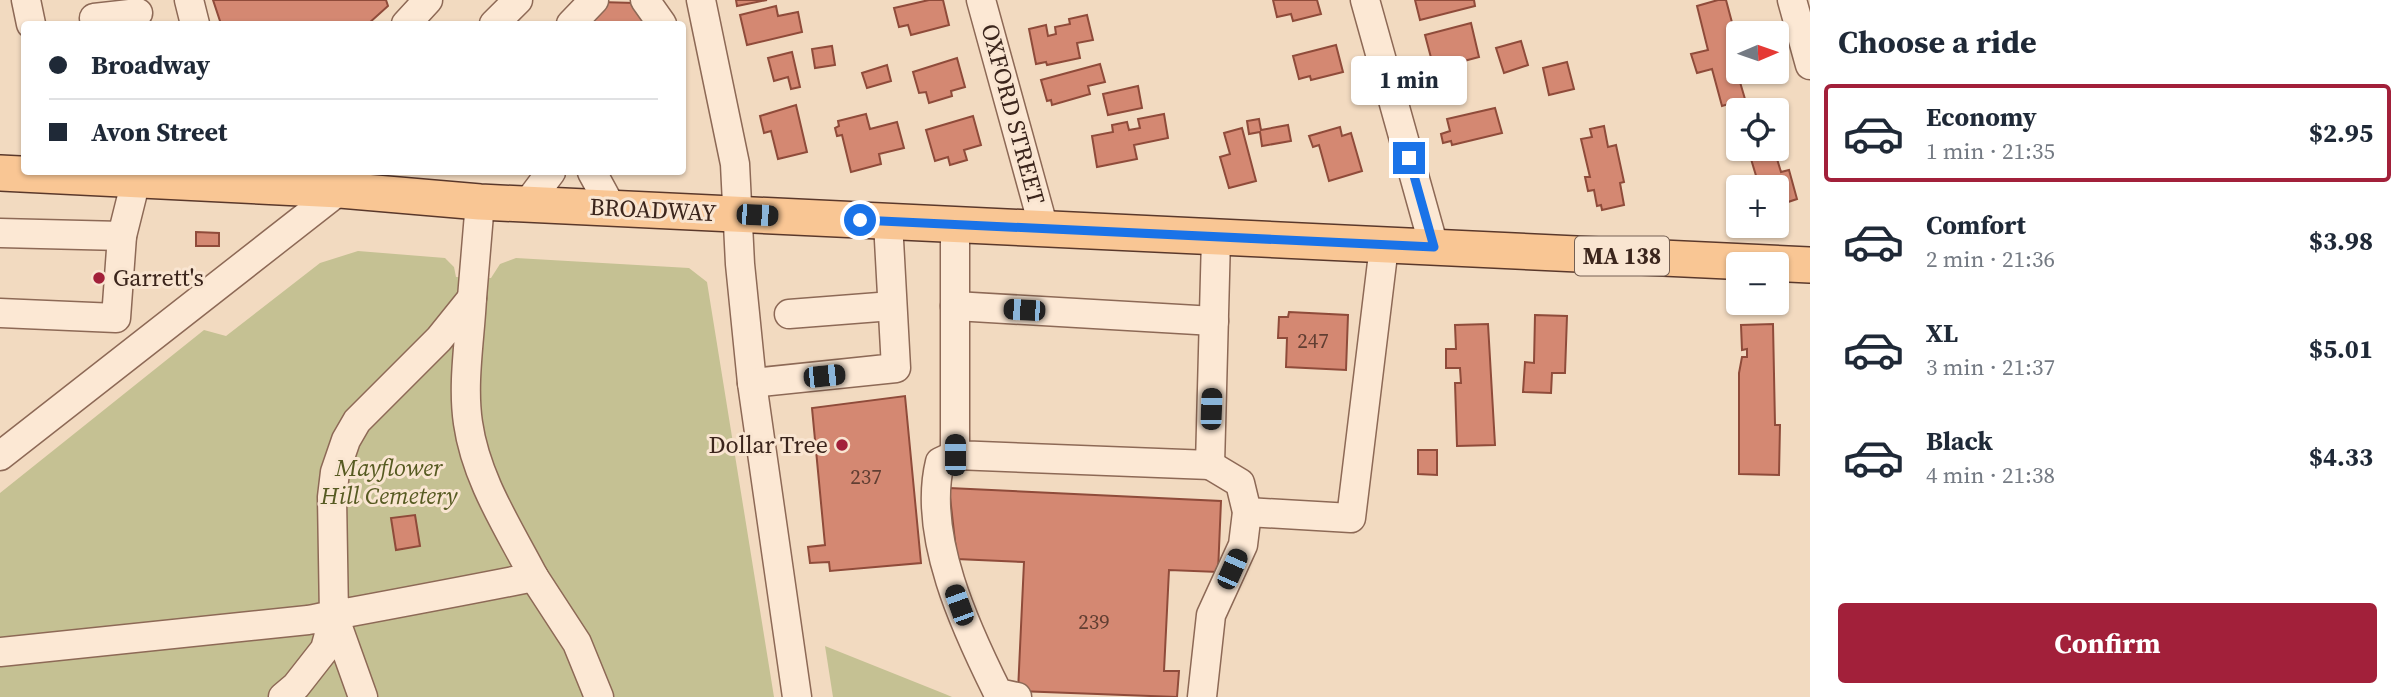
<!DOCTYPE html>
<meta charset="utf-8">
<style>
:root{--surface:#fff;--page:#f2f2f3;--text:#1f2937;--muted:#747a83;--line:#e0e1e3;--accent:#a2203a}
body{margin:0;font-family:"Source Serif 4",serif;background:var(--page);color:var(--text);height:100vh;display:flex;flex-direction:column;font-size:26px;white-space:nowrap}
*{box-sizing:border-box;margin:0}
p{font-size:23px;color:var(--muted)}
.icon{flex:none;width:38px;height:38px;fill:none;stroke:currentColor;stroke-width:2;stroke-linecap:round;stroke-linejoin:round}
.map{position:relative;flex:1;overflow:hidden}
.side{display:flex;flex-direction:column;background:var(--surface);width:595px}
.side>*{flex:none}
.hud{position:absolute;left:21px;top:21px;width:665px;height:154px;border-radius:7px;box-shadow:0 2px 5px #0004;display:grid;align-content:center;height:154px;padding:0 28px;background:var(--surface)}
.needle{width:46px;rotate:88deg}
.fabs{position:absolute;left:1726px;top:21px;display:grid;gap:14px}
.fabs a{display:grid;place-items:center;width:63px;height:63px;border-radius:7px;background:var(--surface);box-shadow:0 2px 5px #0004;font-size:35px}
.end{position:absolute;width:32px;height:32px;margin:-16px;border:9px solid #1a73e8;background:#fff;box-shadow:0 0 0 4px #fff}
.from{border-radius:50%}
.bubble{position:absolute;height:49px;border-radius:7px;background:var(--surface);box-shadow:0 2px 5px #0004;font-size:23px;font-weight:700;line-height:49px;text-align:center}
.car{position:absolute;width:21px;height:42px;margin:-21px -10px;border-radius:9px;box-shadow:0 0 5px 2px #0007;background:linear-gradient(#222 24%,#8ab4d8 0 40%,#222 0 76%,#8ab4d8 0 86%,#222 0)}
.hud b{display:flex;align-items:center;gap:24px;height:66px;font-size:26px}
.hud b+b{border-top:2px solid var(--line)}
.hud i{width:18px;height:18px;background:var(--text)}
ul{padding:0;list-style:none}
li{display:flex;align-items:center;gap:21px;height:98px;margin:0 14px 10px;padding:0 14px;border:4px solid transparent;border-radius:7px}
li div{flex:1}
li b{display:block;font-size:26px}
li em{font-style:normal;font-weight:700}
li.active{border-color:var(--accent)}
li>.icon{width:63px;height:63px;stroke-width:1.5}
h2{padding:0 28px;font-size:32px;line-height:84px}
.button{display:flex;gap:14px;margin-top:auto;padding:14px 28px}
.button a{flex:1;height:80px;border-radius:7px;background:var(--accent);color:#fff;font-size:28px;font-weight:700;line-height:80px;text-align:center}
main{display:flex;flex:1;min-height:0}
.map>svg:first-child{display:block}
.cemetery{fill:#c5c193}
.building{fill:#d48872;stroke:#8f4b3a;stroke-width:2}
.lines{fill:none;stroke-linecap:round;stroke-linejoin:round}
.minor-casing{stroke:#8d6956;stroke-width:31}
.major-casing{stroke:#5a382b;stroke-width:38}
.minor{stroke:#fce8d4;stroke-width:28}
.major{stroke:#f9c694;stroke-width:35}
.route{stroke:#1a73e8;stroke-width:9}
.poi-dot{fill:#a2203a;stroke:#f9e5d1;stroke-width:2.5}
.labels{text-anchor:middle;stroke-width:6;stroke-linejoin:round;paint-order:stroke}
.number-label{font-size:21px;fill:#613e32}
.shield{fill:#f9e5d1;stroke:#745f52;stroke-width:2}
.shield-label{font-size:23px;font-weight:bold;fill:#3b251c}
.street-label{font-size:24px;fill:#3b251c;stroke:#f9e5d1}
.poi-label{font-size:24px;fill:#3b251c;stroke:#f9e5d1;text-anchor:start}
.park-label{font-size:24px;font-style:italic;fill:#565a21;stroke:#f9e5d1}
</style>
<main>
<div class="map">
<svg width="1810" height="697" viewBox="0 0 1810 697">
<rect width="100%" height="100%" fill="#f2dac0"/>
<g class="cemetery">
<path d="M358,251L445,258L454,267L456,277L491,278L500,264L516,258L689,268L707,282L774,697H0V493L204,330L226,336L320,263Z"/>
<path d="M825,646L945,694L952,697H833Z"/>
</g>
<g class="building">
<path d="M213,0H386L388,6L368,24H221Z"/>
<path d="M736,0H767L737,6Z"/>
<path d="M929,0H943L949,25L911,35L908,25L899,27L894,8Z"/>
<path d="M1273,0H1317L1321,14L1293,21L1291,14L1277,17Z"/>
<path d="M1415,0H1474L1475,6L1420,20Z"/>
<path d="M1718,0H1726L1738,45V60L1729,62L1732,73L1737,72L1745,99L1722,106L1712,69L1697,73L1691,54L1708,50L1697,6Z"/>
<path d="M599,2L635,3L653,24H579Z"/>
<path d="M776,6L778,16L798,12L802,32L747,45L740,15Z"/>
<path d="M1087,15L1093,40L1077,43L1080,58L1047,65L1046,62L1036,64L1029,29L1046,25L1048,36L1056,34L1055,27L1070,24L1069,19Z"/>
<path d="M1471,23L1479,57L1434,69L1425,35Z"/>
<path d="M1521,41L1528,65L1504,73L1496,48Z"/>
<path d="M1336,45L1343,72L1311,80L1310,76L1299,79L1293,56Z"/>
<path d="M832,46L835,65L815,68L812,49Z"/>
<path d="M792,52L800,87L791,89L788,77L774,81L768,58Z"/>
<path d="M957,58L965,87L951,91L952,96L929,103L926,92L919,93L913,72Z"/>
<path d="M1567,62L1574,89L1549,95L1543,68Z"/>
<path d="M1100,64L1105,82L1088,86L1090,94L1052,105L1051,100L1047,101L1041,80Z"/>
<path d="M887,65L891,81L867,88L862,73Z"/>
<path d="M1138,86L1142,108L1108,115L1103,94Z"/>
<path d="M796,105L807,152L778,159L771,131L764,133L760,116Z"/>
<path d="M1495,108L1502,133L1452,145L1451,141L1443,143L1441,134L1450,131L1447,119Z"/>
<path d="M866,114L870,129L897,122L904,148L879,154L881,164L851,172L842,135L837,136L835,128L839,126L838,121Z"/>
<path d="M1164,114L1168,138L1134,145L1137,159L1097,167L1092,136L1113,132L1112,125L1127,122L1129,130L1140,128L1138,119Z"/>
<path d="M973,116L981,145L964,150L967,160L950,165L948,157L935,161L926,130Z"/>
<path d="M1259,119L1261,130L1288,125L1291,141L1262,146L1260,132L1249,134L1247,121Z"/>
<path d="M1604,126L1608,147L1616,145L1624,182L1620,183L1624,205L1602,210L1601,205L1597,206L1594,190L1588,191L1585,177H1590L1581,139L1592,137L1590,129Z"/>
<path d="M1340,127L1342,136L1351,133L1362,171L1329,181L1319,145L1313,147L1309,136Z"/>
<path d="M1242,128L1256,181L1229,188L1220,157L1230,154L1224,133Z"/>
<path d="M1748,149H1774L1781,172L1789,170L1797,199L1776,206V187H1754L1752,180L1757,179Z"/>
<path d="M196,232L219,233V246H196Z"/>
<path d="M1289,312L1348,315L1346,370L1286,367L1287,338H1278L1279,317H1288Z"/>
<path d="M1535,315L1567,316L1565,373H1552L1551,393L1523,392L1525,362L1534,363Z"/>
<path d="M1488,324L1495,445L1457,446L1455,383H1461L1460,368H1446V349H1456L1455,325Z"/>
<path d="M1773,324L1775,425H1780L1779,475L1739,474V373L1742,357H1747V349L1742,350L1741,325Z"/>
<path d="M905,396L921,563L830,571L829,562L810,563L808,547L825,545L812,408Z"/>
<path d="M1418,450H1437V475L1418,474Z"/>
<path d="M949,488L1221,501L1218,572L1169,570L1164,671H1179L1177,697L1018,691L1024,562L957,559Z"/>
<path d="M415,515L420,546L396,550L391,518Z"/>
</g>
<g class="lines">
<g class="minor-casing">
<g id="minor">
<path d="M26,0L31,24"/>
<path d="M189,0L195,24"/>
<path d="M645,0L662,24"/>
<path d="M701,0L735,164L740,264L752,383L797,697"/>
<path d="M981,0L1044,229"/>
<path d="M1365,0L1434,247"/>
<path d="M1792,0L1810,65"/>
<path d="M95,24L94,18L138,13"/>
<path d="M406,24L428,0"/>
<path d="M494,24L518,0"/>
<path d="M571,24L594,0"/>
<path d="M592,172L611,207"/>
<path d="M527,204L551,172"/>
<path d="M955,225V455L1210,465L1216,238"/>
<path d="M0,233L122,236"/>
<path d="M472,298L480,202"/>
<path d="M955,306L1214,321"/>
<path d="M0,313L116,318L122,236L138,172"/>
<path d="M789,314L892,306"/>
<path d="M752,383L896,368L888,222"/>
<path d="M955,455L940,462C922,535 966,629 998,693L1017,697"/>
<path d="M0,456L340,190L357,172"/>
<path d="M1247,512L1351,518L1384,246"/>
<path d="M534,577L577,643L599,697"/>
<path d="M334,616L363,697"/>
<path d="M0,652L308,620C383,606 459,592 534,577C508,527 476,479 468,423C462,383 470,339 472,298L439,339L357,421L346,440L335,472L332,497L334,616L325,649L296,686L283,697"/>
<path d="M1202,697L1211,615L1243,545L1247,512L1240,483L1210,465"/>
</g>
</g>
<g class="major-casing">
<path id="major" d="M0,173L340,190L480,202L1810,265"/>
</g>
<use href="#minor" class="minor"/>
<use href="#major" class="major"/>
</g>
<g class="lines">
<path class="route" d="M860,220L1434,247L1409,158"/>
</g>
<g class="poi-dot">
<circle cx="99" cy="278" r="7"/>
<circle cx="842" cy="445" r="7"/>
</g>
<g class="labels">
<g class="number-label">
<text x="1313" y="348">247</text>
<text x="866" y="484">237</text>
<text x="1094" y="629">239</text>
</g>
<rect class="shield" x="1575" y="236.5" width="94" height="39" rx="5"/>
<g class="shield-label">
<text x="1622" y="264">MA 138</text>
</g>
<g class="street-label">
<text transform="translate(1013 114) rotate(75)" y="8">OXFORD STREET</text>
<text transform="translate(653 210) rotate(3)" y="8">BROADWAY</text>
</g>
<g class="poi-label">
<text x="113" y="286">Garrett's</text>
<text x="828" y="453" text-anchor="end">Dollar Tree</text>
</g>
<g class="park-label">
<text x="389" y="476">Mayflower<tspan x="389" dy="28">Hill Cemetery</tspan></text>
</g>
</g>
</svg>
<div class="fabs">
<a><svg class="needle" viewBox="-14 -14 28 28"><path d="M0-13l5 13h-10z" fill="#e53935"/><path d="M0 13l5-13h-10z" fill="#747a83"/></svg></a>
<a><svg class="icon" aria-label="locate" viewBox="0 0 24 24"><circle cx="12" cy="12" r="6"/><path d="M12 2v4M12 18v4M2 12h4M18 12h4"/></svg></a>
<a>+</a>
<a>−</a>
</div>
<i class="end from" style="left:860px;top:220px"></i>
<i class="end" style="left:1409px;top:158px"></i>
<div class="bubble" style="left:1351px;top:56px;width:116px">1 min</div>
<i class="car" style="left:757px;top:215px;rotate:93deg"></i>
<i class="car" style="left:1024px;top:310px;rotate:273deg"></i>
<i class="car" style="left:824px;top:376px;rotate:84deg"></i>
<i class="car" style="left:1211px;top:409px;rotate:2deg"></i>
<i class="car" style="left:955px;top:455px;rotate:0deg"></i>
<i class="car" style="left:1232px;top:569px;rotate:24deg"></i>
<i class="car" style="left:959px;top:605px;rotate:340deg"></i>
<div class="hud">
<b><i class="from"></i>Broadway</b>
<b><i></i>Avon Street</b>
</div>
</div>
<section class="side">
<h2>Choose a ride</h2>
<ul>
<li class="active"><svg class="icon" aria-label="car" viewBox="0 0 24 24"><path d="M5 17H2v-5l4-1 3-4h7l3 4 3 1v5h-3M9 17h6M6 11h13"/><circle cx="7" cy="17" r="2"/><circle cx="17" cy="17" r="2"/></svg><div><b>Economy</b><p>1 min · 21:35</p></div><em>$2.95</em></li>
<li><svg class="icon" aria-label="car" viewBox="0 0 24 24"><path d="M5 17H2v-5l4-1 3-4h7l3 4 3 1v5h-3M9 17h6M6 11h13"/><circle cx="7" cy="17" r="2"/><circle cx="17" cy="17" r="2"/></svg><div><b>Comfort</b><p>2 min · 21:36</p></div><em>$3.98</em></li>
<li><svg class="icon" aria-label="car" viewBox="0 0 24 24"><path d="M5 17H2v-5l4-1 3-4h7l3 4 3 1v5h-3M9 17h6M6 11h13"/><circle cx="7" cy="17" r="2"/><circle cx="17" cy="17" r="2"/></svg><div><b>XL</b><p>3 min · 21:37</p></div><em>$5.01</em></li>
<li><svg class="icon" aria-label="car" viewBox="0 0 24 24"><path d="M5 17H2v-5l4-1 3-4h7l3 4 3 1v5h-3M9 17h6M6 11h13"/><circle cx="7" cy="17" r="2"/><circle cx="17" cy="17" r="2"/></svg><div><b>Black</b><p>4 min · 21:38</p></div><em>$4.33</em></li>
</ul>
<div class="button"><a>Confirm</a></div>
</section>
</main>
